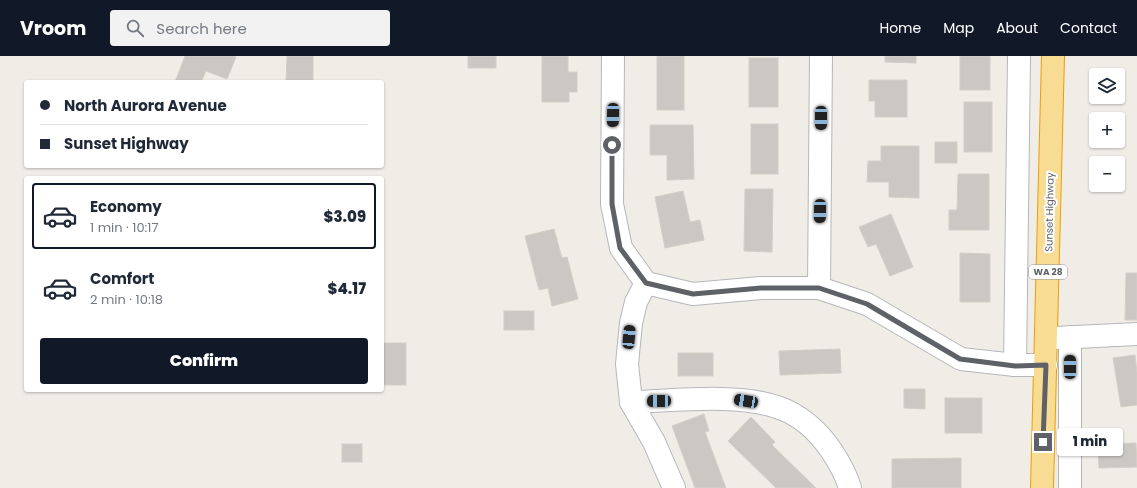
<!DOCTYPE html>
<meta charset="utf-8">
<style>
:root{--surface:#fff;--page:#f2f2f3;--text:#1f2937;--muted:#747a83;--line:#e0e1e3;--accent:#111827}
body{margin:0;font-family:Poppins,sans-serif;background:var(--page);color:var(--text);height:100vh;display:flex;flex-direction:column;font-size:15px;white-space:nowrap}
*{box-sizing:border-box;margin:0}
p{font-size:13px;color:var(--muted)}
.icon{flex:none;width:22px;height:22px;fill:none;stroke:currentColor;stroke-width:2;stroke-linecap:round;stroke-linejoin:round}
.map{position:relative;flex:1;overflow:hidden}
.side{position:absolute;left:24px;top:120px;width:360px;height:216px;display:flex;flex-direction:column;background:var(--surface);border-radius:4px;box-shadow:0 1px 3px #0004}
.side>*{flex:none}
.guide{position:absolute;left:24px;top:24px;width:360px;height:88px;border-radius:4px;box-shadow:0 1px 3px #0004;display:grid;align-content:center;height:88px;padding:0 16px;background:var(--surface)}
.controls{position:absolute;left:1089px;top:12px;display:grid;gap:8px}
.controls a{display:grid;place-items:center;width:36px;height:36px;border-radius:4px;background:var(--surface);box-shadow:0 1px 3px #0004;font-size:20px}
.end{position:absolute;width:18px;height:18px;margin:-9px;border:5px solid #5e6266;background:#fff;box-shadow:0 0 0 2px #fff}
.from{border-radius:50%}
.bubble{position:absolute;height:28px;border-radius:4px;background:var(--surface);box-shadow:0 1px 3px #0004;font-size:13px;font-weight:800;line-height:28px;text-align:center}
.car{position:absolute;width:12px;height:24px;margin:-12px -6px;border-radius:5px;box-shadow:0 0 3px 1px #0007;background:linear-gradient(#222 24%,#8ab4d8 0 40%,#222 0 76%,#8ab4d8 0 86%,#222 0)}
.guide b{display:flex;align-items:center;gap:14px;height:38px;font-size:15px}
.guide b+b{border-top:1px solid var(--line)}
.guide i{width:10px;height:10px;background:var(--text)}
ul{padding:7px 0 0;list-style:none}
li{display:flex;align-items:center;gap:12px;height:66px;margin:0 8px 6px;padding:0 8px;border:2px solid transparent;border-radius:4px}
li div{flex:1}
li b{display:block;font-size:15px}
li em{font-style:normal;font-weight:800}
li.current{border-color:var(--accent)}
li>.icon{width:36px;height:36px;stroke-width:1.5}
.primary-button{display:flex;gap:8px;margin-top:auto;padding:8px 16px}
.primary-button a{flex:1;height:46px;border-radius:4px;background:var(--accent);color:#fff;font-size:16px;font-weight:800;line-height:46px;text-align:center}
header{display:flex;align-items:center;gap:24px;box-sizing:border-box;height:56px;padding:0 20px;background:var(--accent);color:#fff}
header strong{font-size:19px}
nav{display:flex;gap:22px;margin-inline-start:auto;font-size:14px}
.search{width:280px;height:36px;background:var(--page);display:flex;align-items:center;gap:10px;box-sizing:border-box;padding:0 14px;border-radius:4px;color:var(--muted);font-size:15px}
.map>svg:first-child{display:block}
.building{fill:#cbc8c4;stroke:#d4cfc5}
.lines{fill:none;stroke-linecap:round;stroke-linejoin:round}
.minor-casing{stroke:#b4b7ba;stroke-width:24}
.highway-casing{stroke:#ed9d09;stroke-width:24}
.minor{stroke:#fff;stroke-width:22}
.highway{stroke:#f9dc94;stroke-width:22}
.route{stroke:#5e6266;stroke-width:5}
.labels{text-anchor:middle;stroke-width:4;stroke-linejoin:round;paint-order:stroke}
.shield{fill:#fff;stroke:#8e9194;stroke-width:1}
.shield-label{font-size:9px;font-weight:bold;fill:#5e6266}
.street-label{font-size:10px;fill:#5e6266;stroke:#fff}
</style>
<header>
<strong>Vroom</strong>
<div class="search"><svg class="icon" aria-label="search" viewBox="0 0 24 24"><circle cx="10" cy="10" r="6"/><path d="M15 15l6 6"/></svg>Search here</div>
<nav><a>Home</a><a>Map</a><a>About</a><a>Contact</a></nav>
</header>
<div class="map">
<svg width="1137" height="432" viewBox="0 0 1137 432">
<rect width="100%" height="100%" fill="#f0ede7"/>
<g class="building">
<path d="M185,0H232L236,1L227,23L206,15L201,26H175Z"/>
<path d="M287,0H313V26H286Z"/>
<rect x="468" y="0" width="28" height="12"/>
<path d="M542,0H568V16H577V36H569V46H542Z"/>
<rect x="657" y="0" width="27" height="54"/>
<path d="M885,0H916V7L885,6Z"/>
<rect x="960" y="0" width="30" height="34"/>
<rect x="749" y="2" width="29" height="49"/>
<path d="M869,24H907V61H875V45H869Z"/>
<rect x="964" y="46" width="28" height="50"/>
<rect x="751" y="68" width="27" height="50"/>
<path d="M650,69H693L694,123L667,124V99H650Z"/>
<rect x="935" y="86" width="22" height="21"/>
<path d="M881,90H919V142L889,141V126H867L868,105H881Z"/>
<path d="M958,118H989V174H949V154H957Z"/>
<path d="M745,133H773L772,196L744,195Z"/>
<path d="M683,135L690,166L700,164L704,184L665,192L655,141Z"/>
<path d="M891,158L913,211L890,220L876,188L868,191L859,171Z"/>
<path d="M554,173L562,202L567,201L578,243L552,250L548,232L539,234L525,180Z"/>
<path d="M960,197L990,198V246H960Z"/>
<path d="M1126,217H1137V264H1125Z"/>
<rect x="504" y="255" width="30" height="19"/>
<rect x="382" y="287" width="24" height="42"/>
<path d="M840,293L841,317L780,319L779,295Z"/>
<rect x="678" y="297" width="35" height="23"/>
<path d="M1135,299L1137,317V349L1121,351L1113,302Z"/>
<path d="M904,333H925V353L904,352Z"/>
<rect x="945" y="342" width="37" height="35"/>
<path d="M704,358L709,375L705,376L726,432H695L672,370Z"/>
<path d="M751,361L775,386L772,389L816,432H776L728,385Z"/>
<path d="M1136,387L1137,411L1099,412L1098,388Z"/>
<rect x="342" y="388" width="20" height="18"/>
<path d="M961,402V432H892V403Z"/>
</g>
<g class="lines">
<g class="minor-casing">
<g id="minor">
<path d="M613,0L612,148L621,192L646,227L693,238L761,232H819L867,248L961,303L1015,309H1046"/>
<path d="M646,227L636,246L631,267L627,308L631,346L654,386L674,432"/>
<path d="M819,232L821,0"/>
<path d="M1070,281V432"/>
<path d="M1056,282L1137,278"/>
<path d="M1015,309L1019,0"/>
<path d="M631,346C673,345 737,337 777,351C799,358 818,375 831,394C839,406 846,418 850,432"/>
</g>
</g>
<g class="highway-casing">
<path id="highway" d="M1042,432L1053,0"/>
</g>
<use href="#minor" class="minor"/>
<use href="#highway" class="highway"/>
</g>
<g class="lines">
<path class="route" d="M612,89V148L620,192L646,227L693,238L761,232H819L867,248L960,303L1015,310L1046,309L1043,386"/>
</g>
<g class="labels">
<rect class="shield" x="1029" y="209" width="38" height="14" rx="3"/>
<g class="shield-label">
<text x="1048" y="219">WA 28</text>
</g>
<g class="street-label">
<text transform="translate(1049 156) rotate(-89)" y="4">Sunset Highway</text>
</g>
</g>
</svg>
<div class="controls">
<a><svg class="icon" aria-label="layers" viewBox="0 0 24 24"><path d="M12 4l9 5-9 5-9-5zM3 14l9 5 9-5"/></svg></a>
<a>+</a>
<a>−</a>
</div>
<i class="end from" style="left:612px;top:89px"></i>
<i class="end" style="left:1043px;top:386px"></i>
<div class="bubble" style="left:1057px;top:372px;width:66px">1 min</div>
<i class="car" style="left:613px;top:59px;rotate:181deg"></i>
<i class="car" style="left:821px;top:62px;rotate:180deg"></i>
<i class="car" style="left:820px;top:155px;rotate:181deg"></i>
<i class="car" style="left:629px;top:281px;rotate:5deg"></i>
<i class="car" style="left:1070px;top:311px;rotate:0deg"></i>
<i class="car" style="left:659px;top:345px;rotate:269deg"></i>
<i class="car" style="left:746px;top:345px;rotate:279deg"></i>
<div class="guide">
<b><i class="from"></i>North Aurora Avenue</b>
<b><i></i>Sunset Highway</b>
</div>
<section class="side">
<ul>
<li class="current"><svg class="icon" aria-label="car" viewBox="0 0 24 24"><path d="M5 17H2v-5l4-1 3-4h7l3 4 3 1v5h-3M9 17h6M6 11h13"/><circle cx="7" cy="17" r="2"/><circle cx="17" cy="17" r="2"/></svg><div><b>Economy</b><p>1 min · 10:17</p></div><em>$3.09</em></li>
<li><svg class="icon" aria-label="car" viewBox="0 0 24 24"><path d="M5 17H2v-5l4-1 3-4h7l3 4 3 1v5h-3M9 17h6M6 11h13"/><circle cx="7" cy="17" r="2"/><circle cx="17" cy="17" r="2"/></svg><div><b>Comfort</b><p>2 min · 10:18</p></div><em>$4.17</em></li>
</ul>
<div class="primary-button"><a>Confirm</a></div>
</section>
</div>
